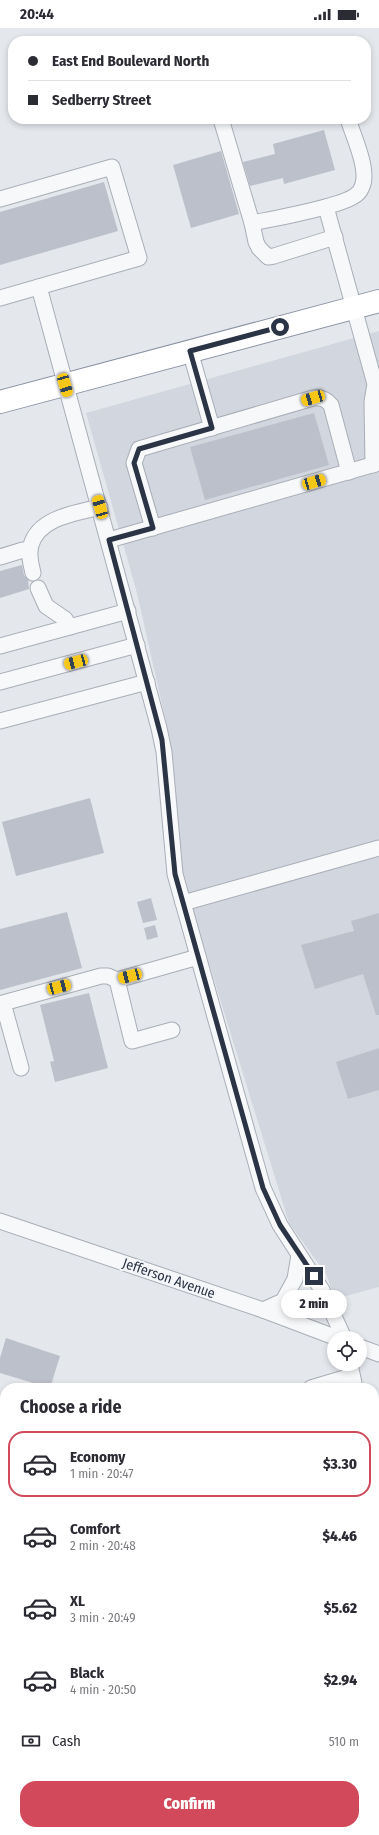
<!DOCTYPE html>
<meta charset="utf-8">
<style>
:root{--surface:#fff;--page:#f2f2f3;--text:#2b2b33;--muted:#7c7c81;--line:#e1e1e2;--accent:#d1495b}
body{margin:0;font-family:"Fira Sans Condensed",sans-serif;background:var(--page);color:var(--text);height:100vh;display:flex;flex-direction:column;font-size:15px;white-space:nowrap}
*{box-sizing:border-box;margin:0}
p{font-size:13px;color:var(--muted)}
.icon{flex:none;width:22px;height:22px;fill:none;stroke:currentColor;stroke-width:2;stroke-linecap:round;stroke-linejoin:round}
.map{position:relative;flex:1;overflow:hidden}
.panel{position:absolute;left:0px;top:1355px;width:379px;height:452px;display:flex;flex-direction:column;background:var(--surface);border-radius:16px 16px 0 0;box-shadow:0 2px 6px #0003}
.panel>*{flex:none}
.guide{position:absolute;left:8px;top:8px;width:363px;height:88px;border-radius:16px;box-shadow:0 2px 6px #0003;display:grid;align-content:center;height:88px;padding:0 20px;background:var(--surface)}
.controls{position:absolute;left:327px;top:1303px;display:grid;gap:8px}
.controls a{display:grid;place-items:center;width:40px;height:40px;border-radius:50%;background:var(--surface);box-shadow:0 2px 6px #0003;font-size:20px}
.end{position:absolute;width:18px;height:18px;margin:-9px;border:5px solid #2b3445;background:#fff;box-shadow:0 0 0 2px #fff}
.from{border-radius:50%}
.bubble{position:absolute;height:28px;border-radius:14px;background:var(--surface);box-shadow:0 2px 6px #0003;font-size:13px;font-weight:800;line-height:28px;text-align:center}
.car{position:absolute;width:12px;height:24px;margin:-12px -6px;border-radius:5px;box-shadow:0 0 3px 1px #0007;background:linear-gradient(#f5c518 24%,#345 0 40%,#f5c518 0 76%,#345 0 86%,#f5c518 0)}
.guide b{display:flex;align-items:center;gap:14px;height:38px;font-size:15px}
.guide b+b{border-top:1px solid var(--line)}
.guide i{width:10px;height:10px;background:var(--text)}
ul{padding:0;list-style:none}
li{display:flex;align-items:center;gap:12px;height:66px;margin:0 8px 6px;padding:0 12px;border:2px solid transparent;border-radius:16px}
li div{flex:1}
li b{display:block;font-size:15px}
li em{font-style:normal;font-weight:800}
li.active{border-color:var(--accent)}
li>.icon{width:36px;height:36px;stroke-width:1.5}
h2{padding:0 20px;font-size:18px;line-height:48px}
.pay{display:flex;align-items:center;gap:10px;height:44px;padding:0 20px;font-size:15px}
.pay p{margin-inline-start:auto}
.button{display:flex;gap:8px;margin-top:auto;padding:8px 20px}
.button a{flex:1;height:46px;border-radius:16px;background:var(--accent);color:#fff;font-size:16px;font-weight:800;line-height:46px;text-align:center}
.status{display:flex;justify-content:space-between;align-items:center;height:28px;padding:0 20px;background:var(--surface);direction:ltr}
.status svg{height:11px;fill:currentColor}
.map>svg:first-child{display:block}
.built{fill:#d2d6de}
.building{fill:#bbc0ca}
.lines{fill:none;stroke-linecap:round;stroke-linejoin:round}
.minor-casing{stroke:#a9aeb7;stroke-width:17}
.highway-casing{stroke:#8b94a3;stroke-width:24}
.minor{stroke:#f7f8fa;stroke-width:15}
.highway{stroke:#fff;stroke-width:22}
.route{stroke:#2b3445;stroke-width:5}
.labels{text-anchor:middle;stroke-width:4;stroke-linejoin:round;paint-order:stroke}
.street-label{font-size:14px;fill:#2b3445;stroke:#f4f6f9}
</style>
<div class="status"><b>20:44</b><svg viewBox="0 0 49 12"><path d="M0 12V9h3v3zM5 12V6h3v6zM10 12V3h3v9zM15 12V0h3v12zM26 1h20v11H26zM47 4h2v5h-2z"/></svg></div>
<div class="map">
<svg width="379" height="1807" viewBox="0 0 379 1807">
<rect width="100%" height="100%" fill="#e4e7ec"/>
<path class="built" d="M379,303V1259L335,1271L326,1246L289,1195L180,841L168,703L137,565L86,385Z"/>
<g class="building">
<path d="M324,102L335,142L284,156L283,150L250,158L243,134L275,126L273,116Z"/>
<path d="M221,123L239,186L191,200L173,137Z"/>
<path d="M104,154L118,203L0,237V184Z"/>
<path d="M314,385L329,437L205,472L190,419Z"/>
<path d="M22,537L24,547L28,552L29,561L0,570V543Z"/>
<path d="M90,770L104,825L16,848L2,794Z"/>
<path d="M151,870L157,892L143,895L137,874Z"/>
<path d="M67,884L82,940L0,962V901Z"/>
<path d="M379,885V987H376L363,946L315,961L301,917L354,903L351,893Z"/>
<path d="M155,897L158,909L147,912L144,900Z"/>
<path d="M89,965L108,1040L55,1054L50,1034L54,1033L40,977Z"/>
<path d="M379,1020V1062L348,1071L336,1034Z"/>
<path d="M6,1310L60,1328L50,1360L0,1345V1330Z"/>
</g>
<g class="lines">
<g class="minor-casing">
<g id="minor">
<path d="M221,91L252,195L256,214L259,220L268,229L274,228L335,209"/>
<path d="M0,171L112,139L139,230L0,270"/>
<path d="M326,179L375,356L372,374L373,437"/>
<path d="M252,195C272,191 345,178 357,166C360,164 362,159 363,156C368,139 353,107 348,91"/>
<path d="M39,259L159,700L164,724L175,846L263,1160L280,1197L322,1262L344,1310"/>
<path d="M190,323L212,400"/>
<path d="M153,500L134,435L139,421L313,370C321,369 326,371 331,377L349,444"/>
<path d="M109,512L379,435"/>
<path d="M0,529L23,522H30"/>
<path d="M33,545C31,536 28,526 31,517C39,489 77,485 100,479"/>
<path d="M38,560L46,578L65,591L70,599"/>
<path d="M0,618L128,583"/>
<path d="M0,654L137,617"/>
<path d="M0,693L147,654"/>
<path d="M183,875L379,820"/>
<path d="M117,952L132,1013L172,1002"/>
<path d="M21,1040L3,975L101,948H108L117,952L198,929"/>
<path d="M0,1193L263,1282L337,1310"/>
<path d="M263,1282L283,1273L295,1251L299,1227"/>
<path d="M360,1319L379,1326"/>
<path d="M350,1336L355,1360"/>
<path d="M311,1360L351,1348"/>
<path d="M374,1430L379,1449"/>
<path d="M0,1458L5,1456"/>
<path d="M0,1544L5,1561"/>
<path d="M79,1802L80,1807"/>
</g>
</g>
<g class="highway-casing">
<path id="highway" d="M0,374L379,273"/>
</g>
<use href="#minor" class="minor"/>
<use href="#highway" class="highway"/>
</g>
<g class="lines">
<path class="route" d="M280,299L190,323L212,400L139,421L134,435L153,500L109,512L162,712L175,846L263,1160L280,1197L314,1248"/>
</g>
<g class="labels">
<g class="street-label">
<text transform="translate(169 1250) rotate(19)" y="5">Jefferson Avenue</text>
</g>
</g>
</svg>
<div class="controls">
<a><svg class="icon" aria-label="locate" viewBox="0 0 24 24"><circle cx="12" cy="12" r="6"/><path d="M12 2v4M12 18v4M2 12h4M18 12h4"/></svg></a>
</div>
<i class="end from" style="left:280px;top:299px"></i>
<i class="end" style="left:314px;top:1248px"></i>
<div class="bubble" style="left:281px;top:1262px;width:66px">2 min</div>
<i class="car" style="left:65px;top:357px;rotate:164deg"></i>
<i class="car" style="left:313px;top:370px;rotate:254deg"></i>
<i class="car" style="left:314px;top:454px;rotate:74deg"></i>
<i class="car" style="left:100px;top:479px;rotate:344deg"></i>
<i class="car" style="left:76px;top:634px;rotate:255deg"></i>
<i class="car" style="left:130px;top:948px;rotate:255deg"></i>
<i class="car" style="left:59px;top:959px;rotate:75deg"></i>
<div class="guide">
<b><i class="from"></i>East End Boulevard North</b>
<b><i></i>Sedberry Street</b>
</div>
<section class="panel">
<h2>Choose a ride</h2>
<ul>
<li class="active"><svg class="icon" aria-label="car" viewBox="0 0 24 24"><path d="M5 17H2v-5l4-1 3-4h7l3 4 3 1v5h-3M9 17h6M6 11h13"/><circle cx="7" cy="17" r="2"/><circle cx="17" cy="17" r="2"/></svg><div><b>Economy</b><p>1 min · 20:47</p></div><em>$3.30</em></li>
<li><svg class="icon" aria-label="car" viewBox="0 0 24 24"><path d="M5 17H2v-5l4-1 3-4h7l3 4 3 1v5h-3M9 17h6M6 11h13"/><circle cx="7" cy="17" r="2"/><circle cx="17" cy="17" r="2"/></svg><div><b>Comfort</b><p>2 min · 20:48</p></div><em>$4.46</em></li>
<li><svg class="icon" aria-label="car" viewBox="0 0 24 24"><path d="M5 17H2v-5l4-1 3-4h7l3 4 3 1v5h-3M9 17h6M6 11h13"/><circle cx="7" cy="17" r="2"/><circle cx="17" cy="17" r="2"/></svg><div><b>XL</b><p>3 min · 20:49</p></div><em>$5.62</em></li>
<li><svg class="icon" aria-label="car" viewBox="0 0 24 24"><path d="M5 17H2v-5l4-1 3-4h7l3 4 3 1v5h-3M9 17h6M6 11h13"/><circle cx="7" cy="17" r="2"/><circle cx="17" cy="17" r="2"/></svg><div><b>Black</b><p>4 min · 20:50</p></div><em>$2.94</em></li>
</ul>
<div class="pay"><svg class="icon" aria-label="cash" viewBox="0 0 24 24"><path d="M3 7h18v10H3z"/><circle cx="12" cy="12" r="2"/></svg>Cash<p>510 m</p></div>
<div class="button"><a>Confirm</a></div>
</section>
</div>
